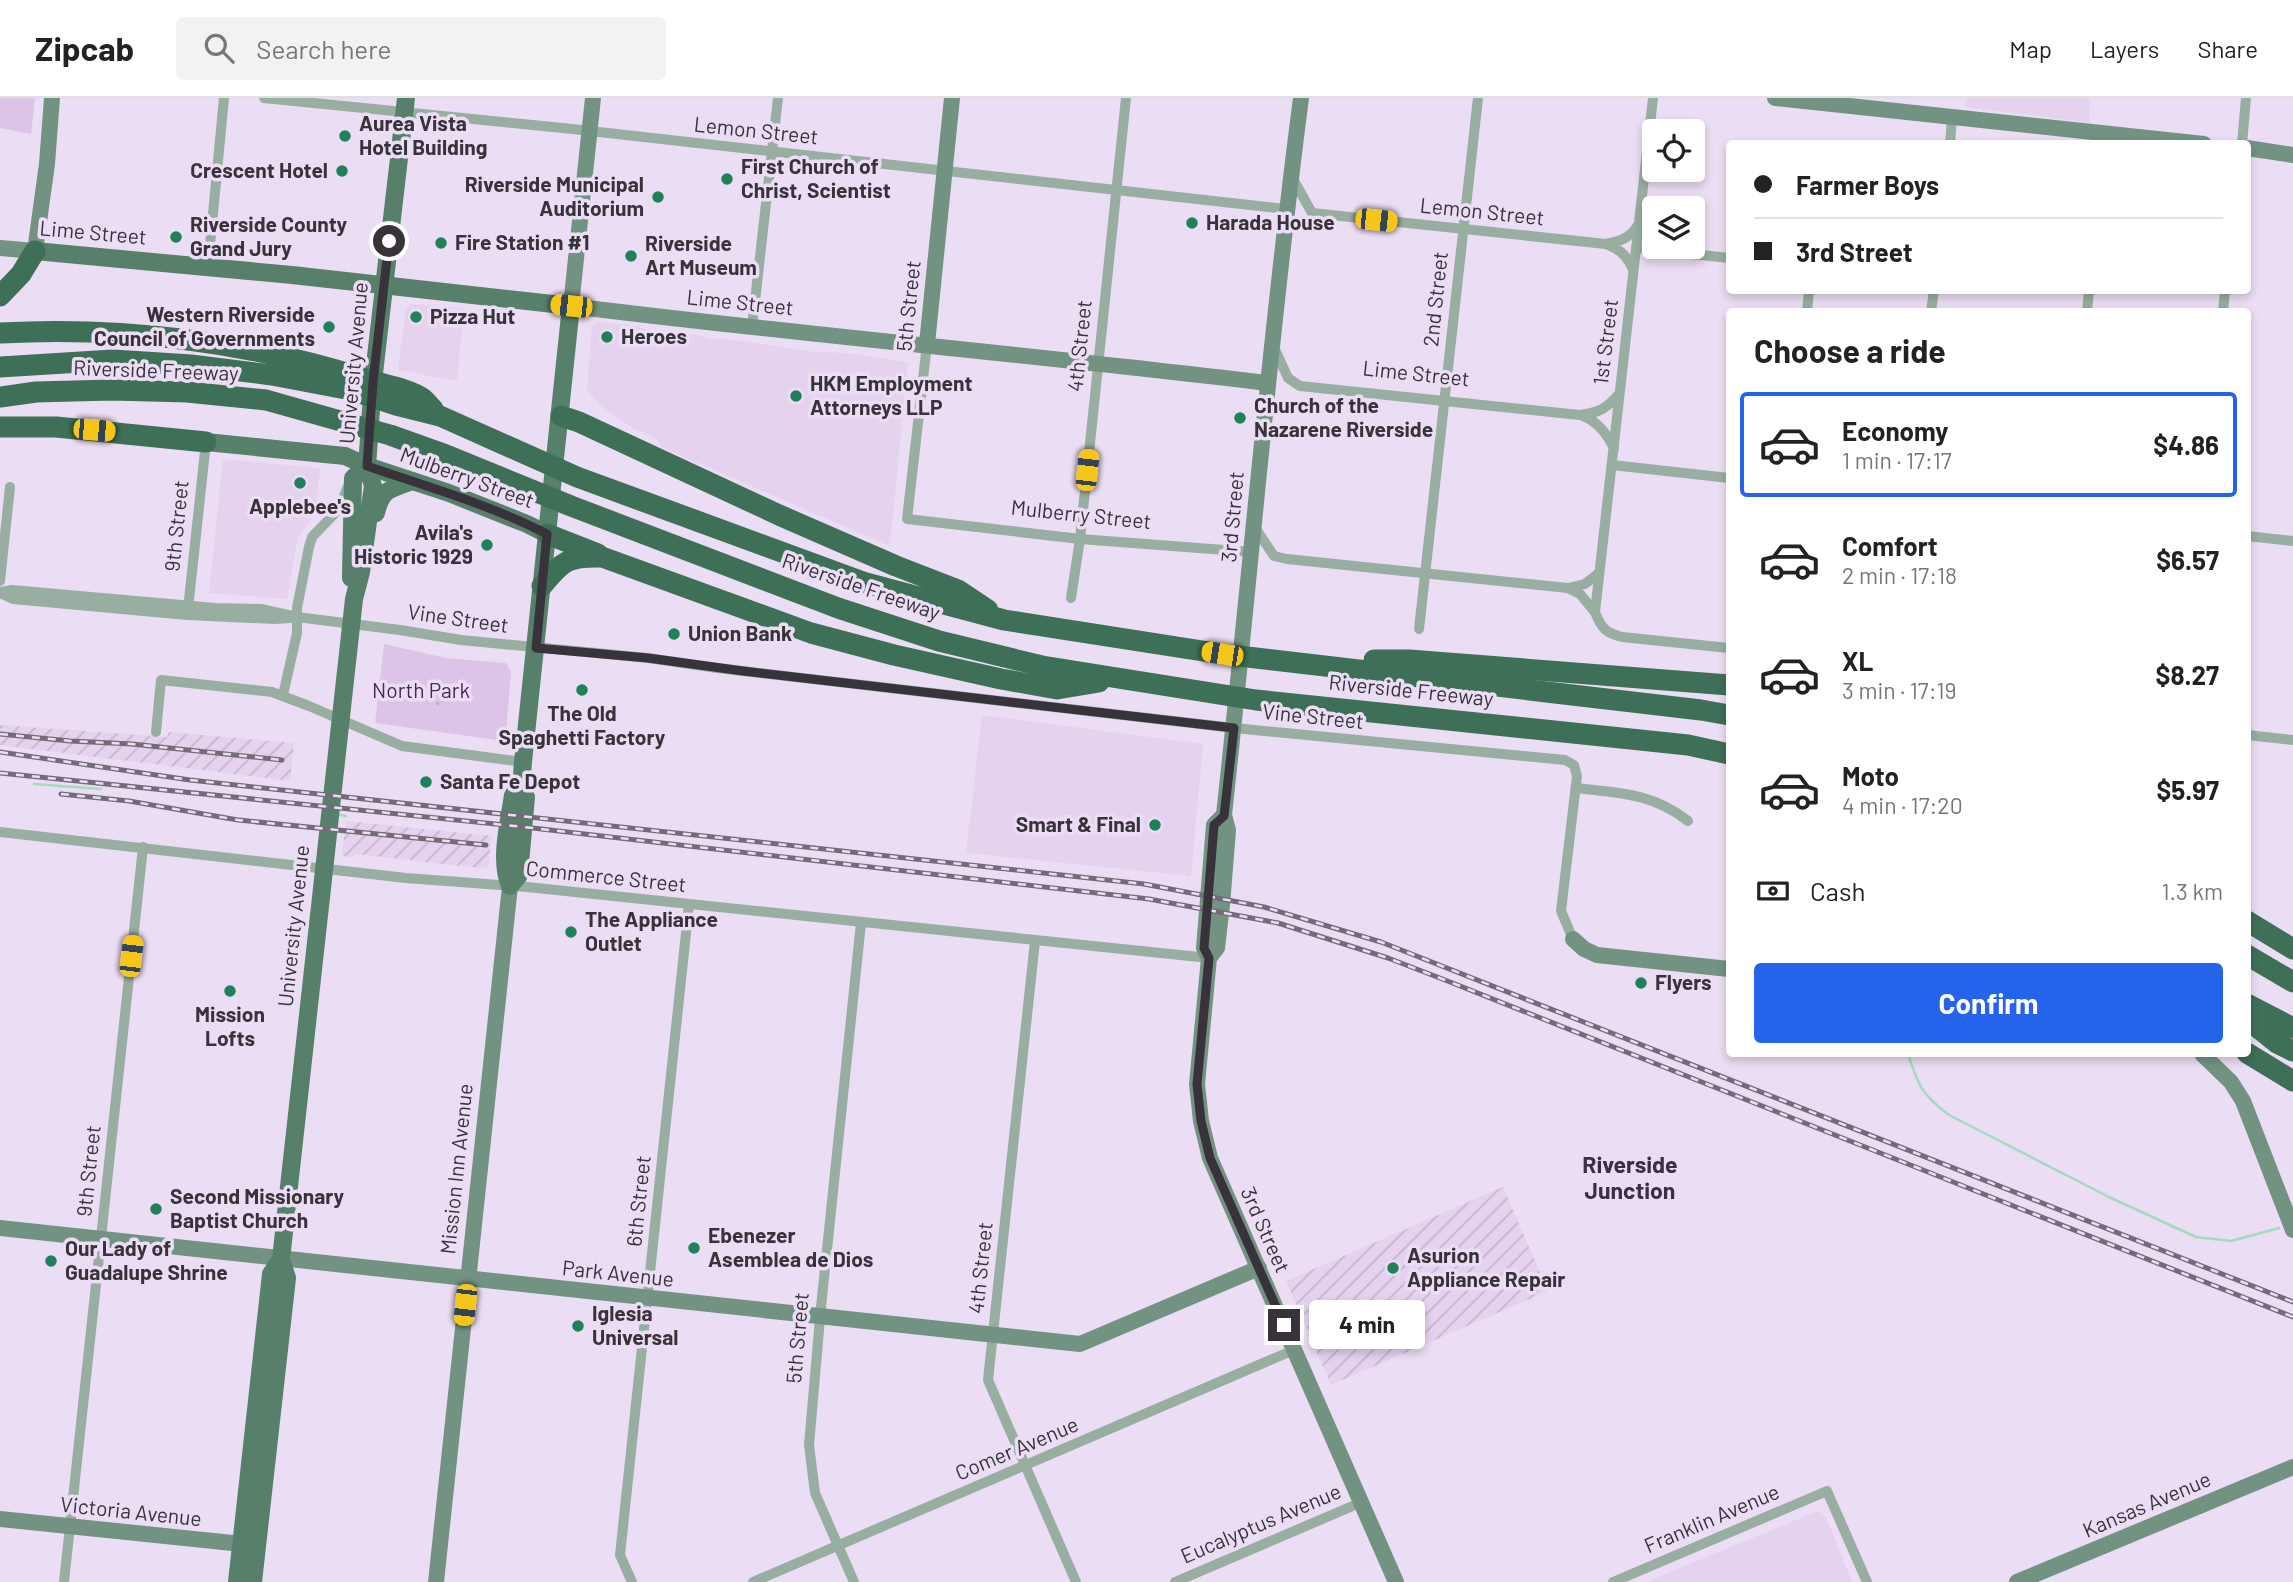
<!DOCTYPE html>
<meta charset="utf-8">
<style>
:root{--surface:#fff;--page:#f2f2f2;--text:#222;--muted:#767676;--line:#e0e0e0;--accent:#2563eb}
body{margin:0;font-family:Barlow,sans-serif;background:var(--page);color:var(--text);height:100vh;display:flex;flex-direction:column;font-size:26px;white-space:nowrap}
*{box-sizing:border-box;margin:0}
p{font-size:23px;color:var(--muted)}
.icon{flex:none;width:38px;height:38px;fill:none;stroke:currentColor;stroke-width:2;stroke-linecap:round;stroke-linejoin:round}
.map{position:relative;flex:1;overflow:hidden}
.sheet{position:absolute;left:1726px;top:210px;width:525px;height:749px;display:flex;flex-direction:column;background:var(--surface);border-radius:7px;box-shadow:0 4px 10px #0003}
.sheet>*{flex:none}
.hud{position:absolute;left:1726px;top:42px;width:525px;height:154px;border-radius:7px;box-shadow:0 4px 10px #0003;display:grid;align-content:center;height:154px;padding:0 28px;background:var(--surface)}
.controls{position:absolute;left:1642px;top:21px;display:grid;gap:14px}
.controls a{display:grid;place-items:center;width:63px;height:63px;border-radius:7px;background:var(--surface);box-shadow:0 4px 10px #0003;font-size:35px}
.end{position:absolute;width:32px;height:32px;margin:-16px;border:9px solid #38333b;background:#fff;box-shadow:0 0 0 4px #fff}
.from{border-radius:50%}
.bubble{position:absolute;height:49px;border-radius:7px;background:var(--surface);box-shadow:0 4px 10px #0003;font-size:23px;font-weight:700;line-height:49px;text-align:center}
.car{position:absolute;width:21px;height:42px;margin:-21px -10px;border-radius:9px;box-shadow:0 0 5px 2px #0007;background:linear-gradient(#f5c518 24%,#345 0 40%,#f5c518 0 76%,#345 0 86%,#f5c518 0)}
.hud b{display:flex;align-items:center;gap:24px;height:66px;font-size:26px}
.hud b+b{border-top:2px solid var(--line)}
.hud i{width:18px;height:18px;background:var(--text)}
ul{padding:0;list-style:none}
li{display:flex;align-items:center;gap:21px;height:105px;margin:0 14px 10px;padding:0 14px;border:4px solid transparent;border-radius:7px}
li div{flex:1}
li b{display:block;font-size:26px}
li em{font-style:normal;font-weight:700}
li.active{border-color:var(--accent)}
li>.icon{width:63px;height:63px;stroke-width:1.5}
h2{padding:0 28px;font-size:32px;line-height:84px}
.pay{display:flex;align-items:center;gap:18px;height:77px;padding:0 28px;font-size:26px}
.pay p{margin-inline-start:auto}
.button{display:flex;gap:14px;margin-top:auto;padding:14px 28px}
.button a{flex:1;height:80px;border-radius:7px;background:var(--accent);color:#fff;font-size:28px;font-weight:700;line-height:80px;text-align:center}
header{display:flex;align-items:center;gap:42px;box-sizing:border-box;height:98px;padding:0 35px;background:var(--surface);border-bottom:2px solid var(--line)}
header strong{font-size:33px}
nav{display:flex;gap:38px;margin-inline-start:auto;font-size:24px}
.search{width:490px;height:63px;background:var(--page);display:flex;align-items:center;gap:18px;box-sizing:border-box;padding:0 24px;border-radius:7px;color:var(--muted);font-size:26px}
.map>svg:first-child{display:block}
.built{fill:#e5d2ef}
.industrial{fill:url(#industrial-furrows)}
.park{fill:#dcc4e8}
.garden{fill:url(#garden-dots)}
.lines{fill:none;stroke-linecap:round;stroke-linejoin:round}
.stream{stroke:#a6dabe;stroke-width:2.5}
.street{stroke:#98aea1;stroke-width:10}
.secondary{stroke:#729381;stroke-width:16}
.primary{stroke:#57806b;stroke-width:18}
.highway{stroke:#3e6f57;stroke-width:21}
.rail-casing{stroke:#736b77;stroke-width:5}
.rail{stroke:#ebddf3;stroke-width:2.5;stroke-dasharray:8;stroke-linecap:butt}
.route{stroke:#38333b;stroke-width:9}
.poi-dot{fill:#1f8159;stroke:#ebddf3;stroke-width:2.5}
.labels{text-anchor:middle;stroke-width:7;stroke-linejoin:round;paint-order:stroke}
.poi-label{font-size:21px;font-weight:bold;fill:#38333b;stroke:#ebddf3;text-anchor:start}
.street-label{font-size:21px;fill:#38333b;stroke:#ebddf3}
.park-label{font-size:21px;fill:#4a265b;stroke:#ebddf3}
.neighbourhood-label{font-size:23px;font-weight:bold;fill:#3b3041;stroke:#ebddf3}
</style>
<header>
<strong>Zipcab</strong>
<div class="search"><svg class="icon" aria-label="search" viewBox="0 0 24 24"><circle cx="10" cy="10" r="6"/><path d="M15 15l6 6"/></svg>Search here</div>
<nav><a>Map</a><a>Layers</a><a>Share</a></nav>
</header>
<div class="map">
<svg width="2293" height="1484" viewBox="0 0 2293 1484">
<defs>
<pattern id="industrial-furrows" width="10" height="10" patternUnits="userSpaceOnUse" patternTransform="scale(1.75)"><rect width="10" height="10" fill="#e5d2ef"/><path d="M-1 1l2-2M0 10L10 0M9 11l2-2" fill="none" stroke="#c5b5ce"/></pattern>
<pattern id="garden-dots" width="8" height="8" patternUnits="userSpaceOnUse" patternTransform="scale(1.75)"><rect width="8" height="8" fill="#dcc4e8"/><path d="M2 2h.1M6 6h.1" fill="none" stroke="#bea9c8" stroke-width="1.8" stroke-linecap="round"/></pattern>
</defs>
<rect width="100%" height="100%" fill="#ebddf3"/>
<g class="built">
<path d="M1967,0H2090L2089,25L1966,9Z"/>
<path d="M411,206L464,210L457,283L398,272L406,210Z"/>
<path d="M597,224L633,227L654,234L698,237L710,241H728L816,254L848,255L908,264L890,448L661,349L657,341L634,331L600,307L587,292L592,228Z"/>
<path d="M223,361L320,370L315,417L298,439L287,501L209,495Z"/>
<path d="M982,617L1203,646L1191,778L966,755Z"/>
<path d="M1818,1413L1826,1419L1852,1484H1646Z"/>
</g>
<g class="industrial">
<path d="M0,627L167,639L169,634L294,645L290,683L0,647Z"/>
<path d="M346,723L492,738L488,771L357,756L349,759L342,758Z"/>
<path d="M1503,1089L1548,1193L1331,1287L1286,1183Z"/>
</g>
<g class="park">
<path d="M0,0H35L31,36L0,30Z"/>
<path d="M384,546L446,560L506,565L511,574L506,635H502L497,642L375,625Z"/>
</g>
<circle class="garden" cx="437" cy="598" r="12"/>
<g class="lines">
<g class="stream">
<path d="M34,686L101,691"/>
<path d="M335,716L346,718"/>
<path d="M1908,956C1918,987 1921,996 1949,1017L2109,1099L2196,1139L2231,1143L2279,1130"/>
</g>
<g class="street">
<path d="M264,0L572,31L1286,111"/>
<path d="M1653,0L1595,514C1601,530 1606,535 1622,539L1729,550"/>
<path d="M1950,46L1952,19"/>
<path d="M2242,46L2246,0"/>
<path d="M1292,79L1312,115L1606,146C1621,152 1626,157 1633,171"/>
<path d="M1606,146C1621,143 1630,140 1638,127"/>
<path d="M1636,150L1729,160"/>
<path d="M208,168L224,0"/>
<path d="M1807,214L1809,192"/>
<path d="M1931,214L1934,192"/>
<path d="M2087,214L2089,192"/>
<path d="M2223,214L2225,192"/>
<path d="M752,229L778,0"/>
<path d="M927,246L907,421L1080,441L1251,454"/>
<path d="M1273,247L1288,280L1300,288L1580,317C1599,315 1607,310 1619,296"/>
<path d="M1583,318C1598,324 1606,335 1614,350"/>
<path d="M1612,367L1729,380"/>
<path d="M1254,428L1274,458L1287,461L1568,490L1585,486L1599,475"/>
<path d="M2247,438L2293,443"/>
<path d="M0,483L10,389"/>
<path d="M1568,490L1580,496L1595,514"/>
<path d="M0,494L12,492L215,510L261,511L297,519L400,532L461,542L648,560L717,570L1234,630L1565,662L1574,667L1577,678L1561,813L1573,841"/>
<path d="M0,495L13,501L187,517L275,521L290,520"/>
<path d="M1071,500L1080,441L1126,0"/>
<path d="M188,511L206,344"/>
<path d="M1419,531L1478,0"/>
<path d="M283,597L297,535V510L309,449L312,439L339,411L348,388"/>
<path d="M156,634L161,582L272,594L309,608L402,648L523,664"/>
<path d="M2247,637L2293,642"/>
<path d="M1576,690C1619,695 1653,695 1688,723"/>
<path d="M0,734L406,780L527,789L1209,860"/>
<path d="M1035,843L988,1282L1076,1484"/>
<path d="M64,1484L143,749"/>
<path d="M632,1484L620,1457L689,807"/>
<path d="M753,1484L1296,1251"/>
<path d="M854,1484L815,1395L809,1347L821,1209L861,825"/>
<path d="M1175,1484L1362,1404"/>
<path d="M1613,1484L1827,1393L1867,1484"/>
</g>
<g class="secondary">
<path d="M593,0L571,208C803,237 1036,257 1267,285"/>
<path d="M1775,0L2204,46"/>
<path d="M2247,50L2293,57"/>
<path d="M0,150L35,153L47,66L52,0"/>
<path d="M927,246L952,0"/>
<path d="M1224,717L1214,727L1204,850L1209,860L1197,986L1201,1023L1210,1060L1396,1484"/>
<path d="M1573,841L1584,851L1597,857L1729,871"/>
<path d="M1209,860L1217,850L1222,807L1228,732L1224,717C1250,478 1270,239 1301,0"/>
<path d="M2202,956L2231,984L2243,1003L2293,1132"/>
<path d="M0,1130L1080,1246L1259,1170"/>
<path d="M0,1421L252,1447"/>
<path d="M436,1484L510,788"/>
<path d="M2017,1484L2293,1369"/>
</g>
<g class="primary">
<path d="M35,153L292,177L571,208L523,664L521,691L526,699L519,777L510,788C499,762 509,725 513,697L521,691"/>
<path d="M206,344L345,358L367,368L449,395L527,426L547,436"/>
<path d="M376,415C382,389 391,392 412,383"/>
<path d="M351,480L353,380L367,368"/>
<path d="M237,1484L271,1176L281,1161"/>
<path d="M253,1484L287,1180L281,1161L354,501L361,474L373,388L367,368L373,284L406,0"/>
</g>
<g class="highway">
<path d="M0,198L21,176L35,153"/>
<path d="M0,235C122,228 249,244 366,281C381,286 410,291 422,300C426,303 430,308 433,311"/>
<path d="M0,269L113,262L191,267L272,277L351,292L396,307L440,318L577,379L866,485L1004,522L1222,556L1701,612L1729,617"/>
<path d="M0,299L36,294L112,292L187,294L266,302L390,337L446,357L571,408L838,510L939,543L1042,568L1256,602L1688,647L1729,656"/>
<path d="M561,318L579,324L779,417L896,468L958,492L988,512"/>
<path d="M0,329H56L206,344"/>
<path d="M547,436L598,456"/>
<path d="M542,488C563,462 569,458 602,459L811,535L894,557L1001,581L1057,591L1099,584"/>
<path d="M1374,562H1409L1729,587"/>
<path d="M2247,823L2293,851"/>
<path d="M2247,857L2293,884"/>
<path d="M2247,906L2293,930"/>
<path d="M2247,921L2277,945L2293,953"/>
<path d="M2247,955L2293,983"/>
</g>
<g class="rail-casing">
<g id="rail">
<path d="M0,636L70,643L132,646L282,662"/>
<path d="M0,654L190,682L1144,786L1264,809L1381,844L2293,1204"/>
<path d="M0,675L524,729L1149,801L1278,825L1388,860L1445,882L2293,1219"/>
<path d="M61,696L129,703L238,722L486,747"/>
</g>
</g>
<use href="#rail" class="rail"/>
</g>
<g class="lines">
<path class="route" d="M389,143L373,284L367,368C428,389 491,407 547,436L536,550L648,560L743,573L1234,630L1224,718L1214,727L1204,850L1209,860L1197,986L1201,1023L1210,1060L1284,1227"/>
</g>
<g class="poi-dot">
<circle cx="345" cy="38" r="7"/>
<circle cx="342" cy="73" r="7"/>
<circle cx="727" cy="81" r="7"/>
<circle cx="658" cy="99" r="7"/>
<circle cx="1192" cy="125" r="7"/>
<circle cx="176" cy="139" r="7"/>
<circle cx="441" cy="145" r="7"/>
<circle cx="631" cy="158" r="7"/>
<circle cx="416" cy="219" r="7"/>
<circle cx="329" cy="229" r="7"/>
<circle cx="607" cy="239" r="7"/>
<circle cx="796" cy="298" r="7"/>
<circle cx="1240" cy="320" r="7"/>
<circle cx="300" cy="385" r="7"/>
<circle cx="487" cy="447" r="7"/>
<circle cx="674" cy="536" r="7"/>
<circle cx="582" cy="592" r="7"/>
<circle cx="426" cy="684" r="7"/>
<circle cx="1155" cy="727" r="7"/>
<circle cx="571" cy="834" r="7"/>
<circle cx="1641" cy="885" r="7"/>
<circle cx="230" cy="893" r="7"/>
<circle cx="156" cy="1111" r="7"/>
<circle cx="694" cy="1150" r="7"/>
<circle cx="51" cy="1163" r="7"/>
<circle cx="1393" cy="1170" r="7"/>
<circle cx="578" cy="1228" r="7"/>
</g>
<g class="labels">
<g class="poi-label">
<text x="359" y="33">Aurea Vista<tspan x="359" dy="24">Hotel Building</tspan></text>
<text x="741" y="76">First Church of<tspan x="741" dy="24">Christ, Scientist</tspan></text>
<text x="328" y="80" text-anchor="end">Crescent Hotel</text>
<text x="644" y="94" text-anchor="end">Riverside Municipal<tspan x="644" dy="24">Auditorium</tspan></text>
<text x="1206" y="132">Harada House</text>
<text x="190" y="134">Riverside County<tspan x="190" dy="24">Grand Jury</tspan></text>
<text x="455" y="152">Fire Station #1</text>
<text x="645" y="153">Riverside<tspan x="645" dy="24">Art Museum</tspan></text>
<text x="315" y="224" text-anchor="end">Western Riverside<tspan x="315" dy="24">Council of Governments</tspan></text>
<text x="430" y="226">Pizza Hut</text>
<text x="621" y="246">Heroes</text>
<text x="810" y="293">HKM Employment<tspan x="810" dy="24">Attorneys LLP</tspan></text>
<text x="1254" y="315">Church of the<tspan x="1254" dy="24">Nazarene Riverside</tspan></text>
<text x="300" y="416" text-anchor="middle">Applebee's</text>
<text x="473" y="442" text-anchor="end">Avila's<tspan x="473" dy="24">Historic 1929</tspan></text>
<text x="688" y="543">Union Bank</text>
<text x="582" y="623" text-anchor="middle">The Old<tspan x="582" dy="24">Spaghetti Factory</tspan></text>
<text x="440" y="691">Santa Fe Depot</text>
<text x="1141" y="734" text-anchor="end">Smart &amp; Final</text>
<text x="585" y="829">The Appliance<tspan x="585" dy="24">Outlet</tspan></text>
<text x="1655" y="892">Flyers</text>
<text x="230" y="924" text-anchor="middle">Mission<tspan x="230" dy="24">Lofts</tspan></text>
<text x="170" y="1106">Second Missionary<tspan x="170" dy="24">Baptist Church</tspan></text>
<text x="708" y="1145">Ebenezer<tspan x="708" dy="24">Asemblea de Dios</tspan></text>
<text x="65" y="1158">Our Lady of<tspan x="65" dy="24">Guadalupe Shrine</tspan></text>
<text x="1407" y="1165">Asurion<tspan x="1407" dy="24">Appliance Repair</tspan></text>
<text x="592" y="1223">Iglesia<tspan x="592" dy="24">Universal</tspan></text>
</g>
<g class="street-label">
<text transform="translate(756 33) rotate(6)" y="7">Lemon Street</text>
<text transform="translate(1482 114) rotate(6)" y="7">Lemon Street</text>
<text transform="translate(93 135) rotate(5)" y="7">Lime Street</text>
<text transform="translate(1436 201) rotate(-84)" y="7">2nd Street</text>
<text transform="translate(740 205) rotate(6)" y="7">Lime Street</text>
<text transform="translate(909 208) rotate(-84)" y="7">5th Street</text>
<text transform="translate(1606 244) rotate(-83)" y="7">1st Street</text>
<text transform="translate(1080 248) rotate(-84)" y="7">4th Street</text>
<text transform="translate(354 265) rotate(-85)" y="7">University Avenue</text>
<text transform="translate(156 273) rotate(2)" y="7">Riverside Freeway</text>
<text transform="translate(1416 276) rotate(6)" y="7">Lime Street</text>
<text transform="translate(467 380) rotate(20)" y="7">Mulberry Street</text>
<text transform="translate(1081 417) rotate(6)" y="7">Mulberry Street</text>
<text transform="translate(1233 419) rotate(-85)" y="7">3rd Street</text>
<text transform="translate(177 428) rotate(-84)" y="7">9th Street</text>
<text transform="translate(861 489) rotate(19)" y="7">Riverside Freeway</text>
<text transform="translate(458 521) rotate(8)" y="7">Vine Street</text>
<text transform="translate(1411 593) rotate(6)" y="7">Riverside Freeway</text>
<text transform="translate(1313 619) rotate(6)" y="7">Vine Street</text>
<text transform="translate(606 779) rotate(6)" y="7">Commerce Street</text>
<text transform="translate(294 828) rotate(-84)" y="7">University Avenue</text>
<text transform="translate(457 1071) rotate(-84)" y="7">Mission Inn Avenue</text>
<text transform="translate(89 1073) rotate(-84)" y="7">9th Street</text>
<text transform="translate(639 1103) rotate(-84)" y="7">6th Street</text>
<text transform="translate(1265 1132) rotate(66)" y="7">3rd Street</text>
<text transform="translate(981 1170) rotate(-84)" y="7">4th Street</text>
<text transform="translate(618 1176) rotate(6)" y="7">Park Avenue</text>
<text transform="translate(798 1240) rotate(-85)" y="7">5th Street</text>
<text transform="translate(1017 1351) rotate(-23)" y="7">Comer Avenue</text>
<text transform="translate(2147 1407) rotate(-23)" y="7">Kansas Avenue</text>
<text transform="translate(131 1414) rotate(6)" y="7">Victoria Avenue</text>
<text transform="translate(1712 1421) rotate(-23)" y="7">Franklin Avenue</text>
<text transform="translate(1261 1426) rotate(-23)" y="7">Eucalyptus Avenue</text>
</g>
<g class="park-label">
<text x="421" y="600">North Park</text>
</g>
<g class="neighbourhood-label">
<text x="1630" y="1075">Riverside<tspan x="1630" dy="26">Junction</tspan></text>
</g>
</g>
</svg>
<div class="controls">
<a><svg class="icon" aria-label="locate" viewBox="0 0 24 24"><circle cx="12" cy="12" r="6"/><path d="M12 2v4M12 18v4M2 12h4M18 12h4"/></svg></a>
<a><svg class="icon" aria-label="layers" viewBox="0 0 24 24"><path d="M12 4l9 5-9 5-9-5zM3 14l9 5 9-5"/></svg></a>
</div>
<i class="end from" style="left:389px;top:143px"></i>
<i class="end" style="left:1284px;top:1227px"></i>
<div class="bubble" style="left:1309px;top:1202px;width:116px">4 min</div>
<i class="car" style="left:1376px;top:122px;rotate:96deg"></i>
<i class="car" style="left:571px;top:208px;rotate:276deg"></i>
<i class="car" style="left:94px;top:332px;rotate:95deg"></i>
<i class="car" style="left:1087px;top:372px;rotate:6deg"></i>
<i class="car" style="left:1222px;top:556px;rotate:279deg"></i>
<i class="car" style="left:131px;top:858px;rotate:7deg"></i>
<i class="car" style="left:465px;top:1207px;rotate:186deg"></i>
<div class="hud">
<b><i class="from"></i>Farmer Boys</b>
<b><i></i>3rd Street</b>
</div>
<section class="sheet">
<h2>Choose a ride</h2>
<ul>
<li class="active"><svg class="icon" aria-label="car" viewBox="0 0 24 24"><path d="M5 17H2v-5l4-1 3-4h7l3 4 3 1v5h-3M9 17h6M6 11h13"/><circle cx="7" cy="17" r="2"/><circle cx="17" cy="17" r="2"/></svg><div><b>Economy</b><p>1 min · 17:17</p></div><em>$4.86</em></li>
<li><svg class="icon" aria-label="car" viewBox="0 0 24 24"><path d="M5 17H2v-5l4-1 3-4h7l3 4 3 1v5h-3M9 17h6M6 11h13"/><circle cx="7" cy="17" r="2"/><circle cx="17" cy="17" r="2"/></svg><div><b>Comfort</b><p>2 min · 17:18</p></div><em>$6.57</em></li>
<li><svg class="icon" aria-label="car" viewBox="0 0 24 24"><path d="M5 17H2v-5l4-1 3-4h7l3 4 3 1v5h-3M9 17h6M6 11h13"/><circle cx="7" cy="17" r="2"/><circle cx="17" cy="17" r="2"/></svg><div><b>XL</b><p>3 min · 17:19</p></div><em>$8.27</em></li>
<li><svg class="icon" aria-label="car" viewBox="0 0 24 24"><path d="M5 17H2v-5l4-1 3-4h7l3 4 3 1v5h-3M9 17h6M6 11h13"/><circle cx="7" cy="17" r="2"/><circle cx="17" cy="17" r="2"/></svg><div><b>Moto</b><p>4 min · 17:20</p></div><em>$5.97</em></li>
</ul>
<div class="pay"><svg class="icon" aria-label="cash" viewBox="0 0 24 24"><path d="M3 7h18v10H3z"/><circle cx="12" cy="12" r="2"/></svg>Cash<p>1.3 km</p></div>
<div class="button"><a>Confirm</a></div>
</section>
</div>
